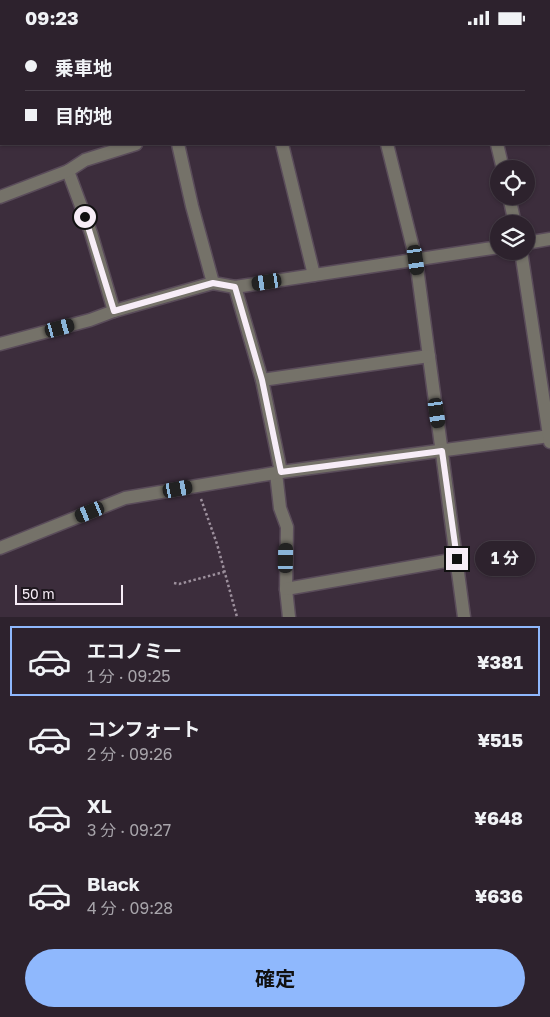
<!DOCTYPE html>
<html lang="ja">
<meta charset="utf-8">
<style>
:root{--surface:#2d222d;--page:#352a35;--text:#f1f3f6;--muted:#a7a4aa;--line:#483f49;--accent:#8fb8fd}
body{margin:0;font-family:"Golos Text","Noto Sans JP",sans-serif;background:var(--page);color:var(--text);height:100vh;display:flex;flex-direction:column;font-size:19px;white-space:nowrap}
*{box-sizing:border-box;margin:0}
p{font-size:16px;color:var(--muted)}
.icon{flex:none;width:28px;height:28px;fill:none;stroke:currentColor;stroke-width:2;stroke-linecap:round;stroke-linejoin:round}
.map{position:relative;height:582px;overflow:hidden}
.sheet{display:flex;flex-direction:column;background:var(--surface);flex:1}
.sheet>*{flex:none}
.top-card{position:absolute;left:0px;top:0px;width:550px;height:110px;box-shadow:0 1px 4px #0004,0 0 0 1px var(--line);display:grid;align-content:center;height:110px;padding:0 25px;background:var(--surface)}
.buttons{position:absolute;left:490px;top:125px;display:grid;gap:10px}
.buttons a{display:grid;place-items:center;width:45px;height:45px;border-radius:50%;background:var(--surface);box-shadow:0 1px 4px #0004,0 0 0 1px var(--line);font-size:25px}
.scale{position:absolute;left:15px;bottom:12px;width:108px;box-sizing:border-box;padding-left:5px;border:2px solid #f7edf7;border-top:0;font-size:14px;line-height:18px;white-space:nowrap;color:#f7edf7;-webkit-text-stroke:4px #1f181f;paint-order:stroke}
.end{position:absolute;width:22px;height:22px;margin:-11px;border:6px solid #f7edf7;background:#111;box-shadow:0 0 0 2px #111}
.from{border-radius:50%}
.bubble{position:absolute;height:35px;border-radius:18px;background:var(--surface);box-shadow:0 1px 4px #0004,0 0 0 1px var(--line);font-size:16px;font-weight:700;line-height:35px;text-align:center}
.car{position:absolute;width:15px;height:30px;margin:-15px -8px;border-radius:6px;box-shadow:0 0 4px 1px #0007;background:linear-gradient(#222 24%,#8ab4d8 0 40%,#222 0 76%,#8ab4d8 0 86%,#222 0)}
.top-card b{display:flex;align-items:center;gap:18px;height:48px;font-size:19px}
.top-card b+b{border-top:1px solid var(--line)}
.top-card i{width:12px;height:12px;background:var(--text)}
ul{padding:9px 0 0;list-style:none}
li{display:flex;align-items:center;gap:15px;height:70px;margin:0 10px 8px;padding:0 15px;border:2px solid transparent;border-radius:0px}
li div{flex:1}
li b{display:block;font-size:19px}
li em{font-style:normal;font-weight:700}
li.selected{border-color:var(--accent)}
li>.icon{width:45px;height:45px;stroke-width:1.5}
.button{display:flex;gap:10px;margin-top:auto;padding:10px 25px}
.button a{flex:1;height:58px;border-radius:30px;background:var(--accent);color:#111;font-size:20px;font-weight:700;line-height:58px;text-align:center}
.status{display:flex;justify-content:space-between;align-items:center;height:35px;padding:0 25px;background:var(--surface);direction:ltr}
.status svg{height:14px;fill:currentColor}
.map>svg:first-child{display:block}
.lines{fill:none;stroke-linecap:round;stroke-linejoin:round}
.minor-casing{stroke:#5a4c5a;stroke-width:15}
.tertiary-casing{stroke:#5a4c5a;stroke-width:15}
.path{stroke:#9d909d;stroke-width:2.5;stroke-dasharray:2.5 2.5;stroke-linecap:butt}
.minor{stroke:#757269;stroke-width:12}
.tertiary{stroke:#757269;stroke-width:12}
.route{stroke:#f7edf7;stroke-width:6}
</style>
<div class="status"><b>09:23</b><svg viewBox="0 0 49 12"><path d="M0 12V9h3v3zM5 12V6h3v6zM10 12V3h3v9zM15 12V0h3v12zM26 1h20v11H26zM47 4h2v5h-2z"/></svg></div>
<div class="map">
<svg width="550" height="582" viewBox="0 0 550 582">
<rect width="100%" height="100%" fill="#3c2d3c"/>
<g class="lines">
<g class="minor-casing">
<g id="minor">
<path d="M155,0L156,1"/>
<path d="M361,0V1"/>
<path d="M106,1L110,0"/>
<path d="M281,1L286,0"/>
<path d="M0,2L5,0"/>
<path d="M549,12L550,11"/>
<path d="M0,38L1,37"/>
<path d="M178,109L192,171L213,248"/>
<path d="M282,109L314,240"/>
<path d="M387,109L416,225L464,582"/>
<path d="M68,136L91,198L114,276"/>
<path d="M0,162L68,136L85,125L136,109"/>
<path d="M526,208L550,204"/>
<path d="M235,252L262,345L281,437"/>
<path d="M0,309L90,285L114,276L213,248L235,252L499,212"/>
<path d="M262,345L429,321"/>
<path d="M276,438L280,473L287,492L286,554L289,582"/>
<path d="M0,513L125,463L281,437L550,401"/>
<path d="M286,554L457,524"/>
</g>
</g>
<g class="tertiary-casing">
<g id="tertiary">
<path d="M472,0V1"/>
<path d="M497,109L503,134"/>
<path d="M509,161L515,189"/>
<path d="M521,216L550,407"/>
</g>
</g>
<g class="path">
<path d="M201,464L217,509L237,582"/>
<path d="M174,548L179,549L224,537"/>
</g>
<use href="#minor" class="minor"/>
<use href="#tertiary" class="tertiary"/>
</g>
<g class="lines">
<path class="route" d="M85,182L114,276L213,248L235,252L262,345L281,437L442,416L457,524"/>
</g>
</svg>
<div class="buttons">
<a><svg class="icon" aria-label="locate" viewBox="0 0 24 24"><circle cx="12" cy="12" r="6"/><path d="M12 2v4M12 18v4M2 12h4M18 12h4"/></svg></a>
<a><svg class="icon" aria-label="layers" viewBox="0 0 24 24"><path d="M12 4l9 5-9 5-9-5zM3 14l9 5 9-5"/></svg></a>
</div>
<div class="scale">50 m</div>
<i class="end from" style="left:85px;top:182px"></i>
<i class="end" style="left:457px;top:524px"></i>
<div class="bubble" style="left:475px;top:506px;width:60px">1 分</div>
<i class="car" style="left:416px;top:225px;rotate:172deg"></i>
<i class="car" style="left:267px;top:247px;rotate:261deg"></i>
<i class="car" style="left:60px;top:293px;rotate:75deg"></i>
<i class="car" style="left:437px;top:378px;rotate:172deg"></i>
<i class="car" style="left:178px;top:454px;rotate:80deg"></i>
<i class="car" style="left:90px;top:477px;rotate:248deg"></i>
<i class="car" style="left:286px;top:523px;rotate:1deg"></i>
<div class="top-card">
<b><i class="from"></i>乗車地</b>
<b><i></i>目的地</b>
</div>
</div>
<section class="sheet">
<ul>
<li class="selected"><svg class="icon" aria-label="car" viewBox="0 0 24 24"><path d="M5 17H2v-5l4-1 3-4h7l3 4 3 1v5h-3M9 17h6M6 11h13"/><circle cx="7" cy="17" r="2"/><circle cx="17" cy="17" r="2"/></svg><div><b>エコノミー</b><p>1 分 · 09:25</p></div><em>¥381</em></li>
<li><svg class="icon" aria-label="car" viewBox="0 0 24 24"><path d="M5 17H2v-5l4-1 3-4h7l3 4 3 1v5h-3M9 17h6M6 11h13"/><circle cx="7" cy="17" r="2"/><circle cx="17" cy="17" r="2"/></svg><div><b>コンフォート</b><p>2 分 · 09:26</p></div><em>¥515</em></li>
<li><svg class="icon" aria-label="car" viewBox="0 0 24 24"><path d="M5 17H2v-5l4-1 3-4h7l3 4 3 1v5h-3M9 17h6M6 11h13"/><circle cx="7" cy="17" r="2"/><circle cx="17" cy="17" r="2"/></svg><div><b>XL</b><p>3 分 · 09:27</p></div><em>¥648</em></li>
<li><svg class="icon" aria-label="car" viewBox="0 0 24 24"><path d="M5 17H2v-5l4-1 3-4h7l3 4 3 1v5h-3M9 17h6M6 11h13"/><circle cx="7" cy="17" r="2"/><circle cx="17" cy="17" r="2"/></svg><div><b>Black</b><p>4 分 · 09:28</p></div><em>¥636</em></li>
</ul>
<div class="button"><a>確定</a></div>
</section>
